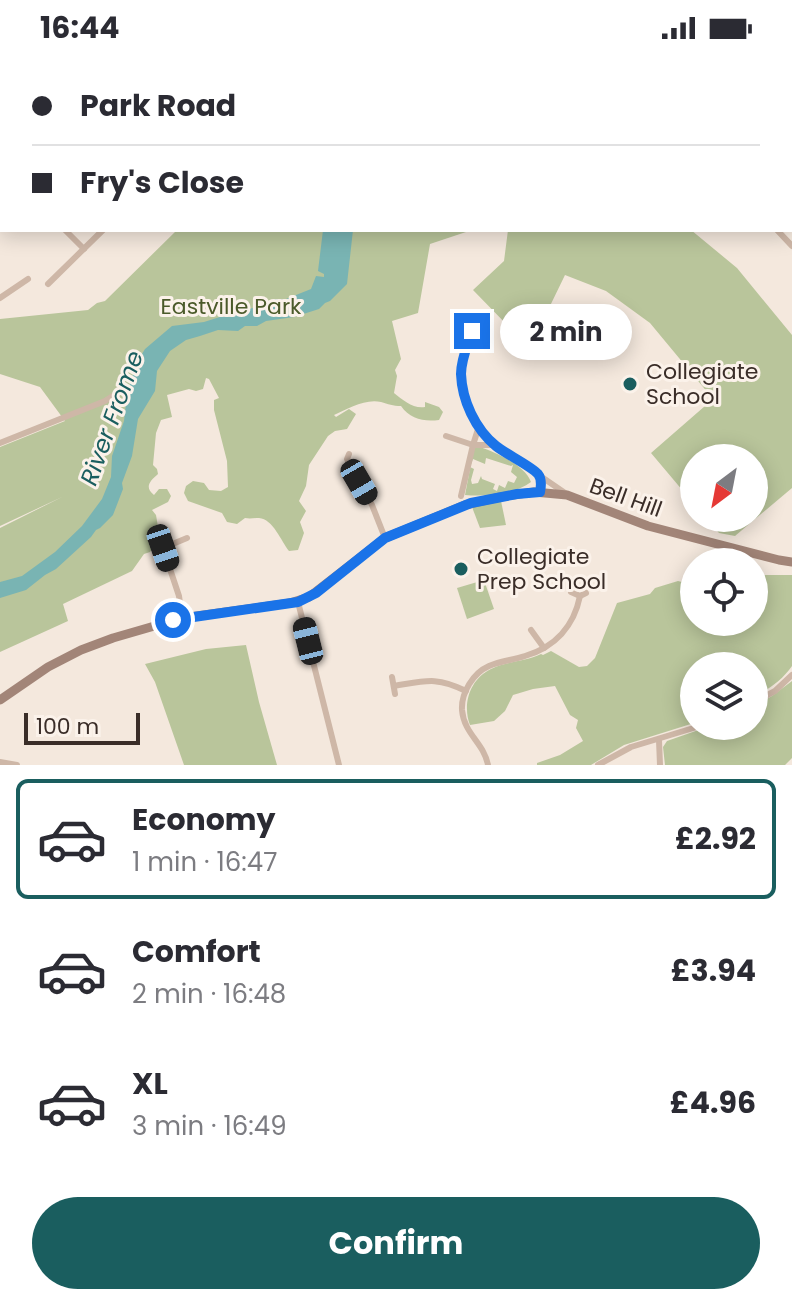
<!DOCTYPE html>
<meta charset="utf-8">
<style>
:root{--surface:#fff;--page:#f7f7f7;--text:#2b2b33;--muted:#7c7c81;--line:#e1e1e2;--accent:#1a5e5f}
body{margin:0;font-family:Poppins,sans-serif;background:var(--page);color:var(--text);height:100vh;display:flex;flex-direction:column;font-size:30px;white-space:nowrap}
*{box-sizing:border-box;margin:0}
p{font-size:26px;color:var(--muted)}
.icon{flex:none;width:44px;height:44px;fill:none;stroke:currentColor;stroke-width:2;stroke-linecap:round;stroke-linejoin:round}
.map{position:relative;height:709px;overflow:hidden}
.sheet{display:flex;flex-direction:column;background:var(--surface);flex:1}
.sheet>*{flex:none}
.banner{position:absolute;left:0px;top:0px;width:792px;height:176px;box-shadow:0 4px 20px #0003;display:grid;align-content:center;height:176px;padding:0 32px;background:var(--surface)}
.needle{width:52px;rotate:212deg}
.tools{position:absolute;left:680px;top:388px;display:grid;gap:16px}
.tools a{display:grid;place-items:center;width:88px;height:88px;border-radius:50%;background:var(--surface);box-shadow:0 4px 20px #0003;font-size:40px}
.scale{position:absolute;left:24px;bottom:20px;width:116px;box-sizing:border-box;padding-left:8px;border:4px solid #3a2d28;border-top:0;font-size:22px;line-height:28px;white-space:nowrap;color:#3a2d28;-webkit-text-stroke:6px #fbf2ea;paint-order:stroke}
.end{position:absolute;width:36px;height:36px;margin:-18px;border:10px solid #1a73e8;background:#fff;box-shadow:0 0 0 4px #fff}
.from{border-radius:50%}
.bubble{position:absolute;height:56px;border-radius:28px;background:var(--surface);box-shadow:0 4px 20px #0003;font-size:26px;font-weight:700;line-height:56px;text-align:center}
.car{position:absolute;width:24px;height:48px;margin:-24px -12px;border-radius:10px;box-shadow:0 0 6px 2px #0007;background:linear-gradient(#222 24%,#8ab4d8 0 40%,#222 0 76%,#8ab4d8 0 86%,#222 0)}
.banner b{display:flex;align-items:center;gap:28px;height:76px;font-size:30px}
.banner b+b{border-top:2px solid var(--line)}
.banner i{width:20px;height:20px;background:var(--text)}
ul{padding:14px 0 0;list-style:none}
li{display:flex;align-items:center;gap:24px;height:120px;margin:0 16px 12px;padding:0 16px;border:4px solid transparent;border-radius:12px}
li div{flex:1}
li b{display:block;font-size:30px}
li em{font-style:normal;font-weight:700}
li.active{border-color:var(--accent)}
li>.icon{width:72px;height:72px;stroke-width:1.5}
.primary-button{display:flex;gap:16px;margin-top:auto;padding:16px 32px}
.primary-button a{flex:1;height:92px;border-radius:48px;background:var(--accent);color:#fff;font-size:32px;font-weight:700;line-height:92px;text-align:center}
.status{display:flex;justify-content:space-between;align-items:center;height:56px;padding:0 40px;background:var(--surface);direction:ltr}
.status svg{height:22px;fill:currentColor}
.map>svg:first-child{display:block}
.green{fill:#b9c59b;fill-rule:evenodd}
.water{fill:#79b4b3}
.lines{fill:none;stroke-linecap:round;stroke-linejoin:round}
.street{stroke:#ceb7a7;stroke-width:6}
.secondary{stroke:#a28578;stroke-width:9}
.route{stroke:#1a73e8;stroke-width:10}
.poi-dot{fill:#1a5e5f;stroke:#fbf2ea;stroke-width:3}
.labels{text-anchor:middle;stroke-width:6;stroke-linejoin:round;paint-order:stroke}
.park-label{font-size:22px;fill:#4b5a2a;stroke:#fbf2ea}
.poi-label{font-size:22px;fill:#3a2d28;stroke:#fbf2ea;text-anchor:start}
.street-label{font-size:22px;fill:#3a2d28;stroke:#fbf2ea}
.water-label{font-size:24px;font-style:italic;fill:#1a5e5f;stroke:#fbf2ea}
</style>
<div class="status"><b>16:44</b><svg viewBox="0 0 49 12"><path d="M0 12V9h3v3zM5 12V6h3v6zM10 12V3h3v9zM15 12V0h3v12zM26 1h20v11H26zM47 4h2v5h-2z"/></svg></div>
<div class="map">
<svg width="792" height="709" viewBox="0 0 792 709">
<rect width="100%" height="100%" fill="#f4e8dd"/>
<g class="green">
<path d="M203,0H723L719,2H206Z"/>
<path d="M177,174H472L430,188L418,257L392,265L401,303L395,314L397,320L394,337C403,344 413,353 425,351V346L439,351L443,356L439,364C424,366 410,363 401,350C393,350 388,348 381,346C366,342 347,353 334,359L336,361L349,353L356,358L347,373L335,375L328,380L309,409L306,430L299,445L306,455L300,466L304,477L298,494L289,495C281,485 273,463 259,462C254,462 250,463 245,462L237,468L227,466L222,457L188,445L184,437L186,430L193,425L204,427L209,434L221,435L228,431L227,405L214,354V344L219,342L209,323L206,322L203,333L196,335L189,333L167,339L172,361L161,364L156,377L153,409L157,413L158,418C150,425 144,431 154,439L159,433H167L171,440L168,446L152,454L156,459L158,471L167,486L161,490H154L150,496L144,498L132,515L63,548L68,565L0,596V472L62,441L0,470V391L65,365L40,331L0,318V263L88,254L97,247L105,245Z"/>
<path d="M508,174H691L737,212L792,279V432L735,480L719,477L706,462H754V402H694V448L651,397L713,343L650,267L606,235L565,219L549,252L570,274L540,303L473,234L504,205Z"/>
<path d="M480,391C497,397 525,409 531,426C515,438 486,441 465,439L474,392ZM486,402L511,410L513,409L511,416L517,421L514,427L508,425L505,432L499,429L497,435L493,433L495,428L482,423L481,420L478,427L472,428L471,424L474,413L470,411L473,403L485,408Z"/>
<path d="M501,445L506,469L480,472L472,451Z"/>
<path d="M763,519H792V610C782,624 770,633 754,640V610H694V667L624,689L591,709H537V707L560,699L583,685L576,672L578,664L570,659L555,630L533,633L513,639L505,655L494,665L470,669C462,648 470,623 491,613C506,605 525,606 541,598L543,599L551,595L579,611L587,610L595,602L617,547L650,538L655,532L678,525L694,529V566H754V522Z"/>
<path d="M484,524L494,553L467,563L457,532Z"/>
<path d="M246,589L259,646L277,709H184L155,626L145,608L206,593Z"/>
<path d="M792,625V702L785,709H665L663,691L667,685L710,670H754V650L772,640Z"/>
</g>
<path class="water" d="M323,174H353L347,228L330,245L325,247L319,253L294,261L266,265L257,270H245L238,275L218,274L200,280L186,284L170,295L157,315L155,335L138,363L132,400L122,427L123,433L113,459L100,472L96,474L91,481L56,513L45,519L26,534L0,542V526L22,520L55,496L82,470L102,443L111,421L112,400L124,365L126,347L129,342L130,328L137,306L145,293L172,270L204,266L223,260L232,261L236,257L272,246L274,243H286L311,233L316,220L324,221V218L318,215Z"/>
<g class="lines">
<g class="street">
<path d="M131,0L134,2"/>
<path d="M102,2L104,0"/>
<path d="M0,22L2,21"/>
<path d="M790,83L792,81"/>
<path d="M0,155L2,153"/>
<path d="M65,174L84,193"/>
<path d="M777,174L792,190"/>
<path d="M48,228L103,174"/>
<path d="M0,242L28,223"/>
<path d="M472,275C468,287 463,300 461,313C459,341 476,369 495,389"/>
<path d="M446,380L473,389L479,370"/>
<path d="M0,387L105,345L116,338L128,333"/>
<path d="M349,398L347,403L372,449L385,482"/>
<path d="M461,440L473,389H495L565,437"/>
<path d="M571,536L580,540L586,537"/>
<path d="M298,546L339,709"/>
<path d="M182,562L179,540L163,492L187,482"/>
<path d="M531,574L544,592"/>
<path d="M392,621L395,638"/>
<path d="M394,630C425,625 436,620 466,635"/>
<path d="M754,646L775,635L792,619"/>
<path d="M659,684L660,709"/>
<path d="M0,706L17,709"/>
<path d="M488,709C484,687 464,678 462,654C461,637 473,617 489,610C501,605 513,604 525,600C555,591 574,570 580,540"/>
<path d="M598,709L631,691L700,670"/>
</g>
<path class="secondary" d="M0,644L48,611L81,594L113,582L182,562L290,547L309,541L385,482L465,449L500,441L534,436L567,439L648,470L779,504L792,506"/>
</g>
<g class="lines">
<path class="route" d="M173,564L298,546L316,537L385,482L471,447L517,438L540,436C541,431 542,423 538,418C531,410 506,398 496,390C475,373 462,344 461,318C461,303 468,288 472,275"/>
</g>
<g class="poi-dot">
<circle cx="630" cy="328" r="8"/>
<circle cx="461" cy="513" r="8"/>
</g>
<g class="labels">
<g class="park-label">
<text x="231" y="258">Eastville Park</text>
</g>
<g class="poi-label">
<text x="646" y="323">Collegiate<tspan x="646" dy="25">School</tspan></text>
<text x="477" y="508">Collegiate<tspan x="477" dy="25">Prep School</tspan></text>
</g>
<g class="street-label">
<text transform="translate(626 441) rotate(20)" y="8">Bell Hill</text>
</g>
<g class="water-label">
<text transform="translate(112 362) rotate(-70)" y="8">River Frome</text>
</g>
</g>
</svg>
<div class="tools">
<a><svg class="needle" viewBox="-14 -14 28 28"><path d="M0-13l5 13h-10z" fill="#e53935"/><path d="M0 13l5-13h-10z" fill="#7c7c81"/></svg></a>
<a><svg class="icon" aria-label="locate" viewBox="0 0 24 24"><circle cx="12" cy="12" r="6"/><path d="M12 2v4M12 18v4M2 12h4M18 12h4"/></svg></a>
<a><svg class="icon" aria-label="layers" viewBox="0 0 24 24"><path d="M12 4l9 5-9 5-9-5zM3 14l9 5 9-5"/></svg></a>
</div>
<div class="scale">100 m</div>
<i class="end from" style="left:173px;top:564px"></i>
<i class="end" style="left:472px;top:275px"></i>
<div class="bubble" style="left:500px;top:248px;width:132px">2 min</div>
<i class="car" style="left:359px;top:426px;rotate:150deg"></i>
<i class="car" style="left:163px;top:492px;rotate:161deg"></i>
<i class="car" style="left:308px;top:585px;rotate:346deg"></i>
<div class="banner">
<b><i class="from"></i>Park Road</b>
<b><i></i>Fry's Close</b>
</div>
</div>
<section class="sheet">
<ul>
<li class="active"><svg class="icon" aria-label="car" viewBox="0 0 24 24"><path d="M5 17H2v-5l4-1 3-4h7l3 4 3 1v5h-3M9 17h6M6 11h13"/><circle cx="7" cy="17" r="2"/><circle cx="17" cy="17" r="2"/></svg><div><b>Economy</b><p>1 min · 16:47</p></div><em>£2.92</em></li>
<li><svg class="icon" aria-label="car" viewBox="0 0 24 24"><path d="M5 17H2v-5l4-1 3-4h7l3 4 3 1v5h-3M9 17h6M6 11h13"/><circle cx="7" cy="17" r="2"/><circle cx="17" cy="17" r="2"/></svg><div><b>Comfort</b><p>2 min · 16:48</p></div><em>£3.94</em></li>
<li><svg class="icon" aria-label="car" viewBox="0 0 24 24"><path d="M5 17H2v-5l4-1 3-4h7l3 4 3 1v5h-3M9 17h6M6 11h13"/><circle cx="7" cy="17" r="2"/><circle cx="17" cy="17" r="2"/></svg><div><b>XL</b><p>3 min · 16:49</p></div><em>£4.96</em></li>
</ul>
<div class="primary-button"><a>Confirm</a></div>
</section>
